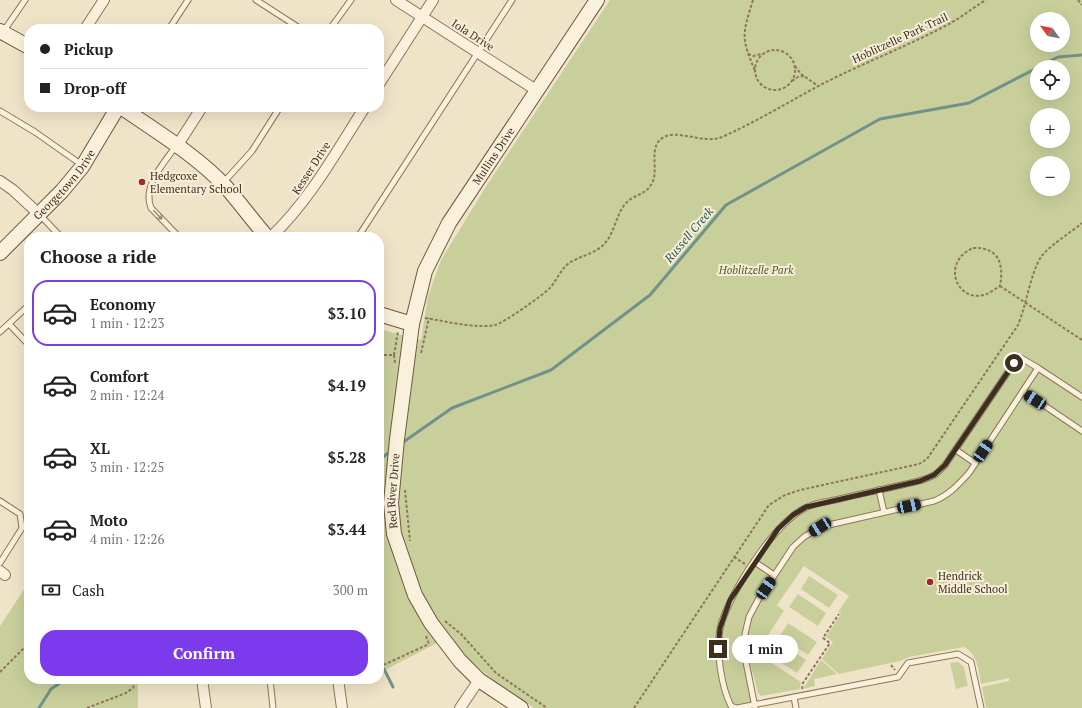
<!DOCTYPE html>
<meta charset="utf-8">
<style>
:root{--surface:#fff;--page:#f6f6f6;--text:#222;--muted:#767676;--line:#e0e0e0;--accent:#7c3aed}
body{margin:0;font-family:"PT Serif",serif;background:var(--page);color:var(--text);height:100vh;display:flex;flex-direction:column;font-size:15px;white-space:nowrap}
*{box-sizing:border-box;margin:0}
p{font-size:13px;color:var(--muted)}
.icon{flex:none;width:22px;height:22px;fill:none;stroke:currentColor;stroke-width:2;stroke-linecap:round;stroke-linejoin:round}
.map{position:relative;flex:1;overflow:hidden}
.side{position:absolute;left:24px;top:232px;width:360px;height:452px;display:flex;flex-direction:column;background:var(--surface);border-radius:16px;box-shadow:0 4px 16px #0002}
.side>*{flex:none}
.banner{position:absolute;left:24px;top:24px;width:360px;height:88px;border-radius:16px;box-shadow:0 4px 16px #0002;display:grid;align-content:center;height:88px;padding:0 16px;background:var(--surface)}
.needle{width:26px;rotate:303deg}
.buttons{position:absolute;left:1030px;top:12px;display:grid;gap:8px}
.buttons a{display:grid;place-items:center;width:40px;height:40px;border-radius:50%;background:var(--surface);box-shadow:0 4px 16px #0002;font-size:20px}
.end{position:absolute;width:18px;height:18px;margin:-9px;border:5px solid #3d2e20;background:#fff;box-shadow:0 0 0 2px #fff}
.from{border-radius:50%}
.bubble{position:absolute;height:28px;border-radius:14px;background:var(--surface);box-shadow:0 4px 16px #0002;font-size:13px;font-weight:700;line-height:28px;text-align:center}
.car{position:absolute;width:12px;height:24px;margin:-12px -6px;border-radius:5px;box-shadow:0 0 3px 1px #0007;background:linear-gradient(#222 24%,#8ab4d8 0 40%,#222 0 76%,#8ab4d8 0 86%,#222 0)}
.banner b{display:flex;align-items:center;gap:14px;height:38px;font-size:15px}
.banner b+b{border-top:1px solid var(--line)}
.banner i{width:10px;height:10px;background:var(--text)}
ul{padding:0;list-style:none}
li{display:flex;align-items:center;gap:12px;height:66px;margin:0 8px 6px;padding:0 8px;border:2px solid transparent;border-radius:16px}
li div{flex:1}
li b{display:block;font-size:15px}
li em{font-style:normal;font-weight:700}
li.active{border-color:var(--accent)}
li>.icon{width:36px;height:36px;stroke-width:1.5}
h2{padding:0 16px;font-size:18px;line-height:48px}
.pay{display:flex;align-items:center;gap:10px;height:44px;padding:0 16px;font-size:15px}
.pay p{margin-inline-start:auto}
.button{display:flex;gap:8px;margin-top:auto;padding:8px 16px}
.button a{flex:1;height:46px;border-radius:16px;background:var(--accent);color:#fff;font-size:16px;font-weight:700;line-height:46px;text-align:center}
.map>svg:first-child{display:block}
.green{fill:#c9cf9b;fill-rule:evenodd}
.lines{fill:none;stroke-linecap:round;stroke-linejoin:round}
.stream{stroke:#6f938a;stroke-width:3}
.lane-casing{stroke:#8d765c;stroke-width:7}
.street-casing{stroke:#8d765c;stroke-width:12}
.secondary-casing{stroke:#6f573f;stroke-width:16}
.path{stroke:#8d765c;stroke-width:2;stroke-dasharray:3 2;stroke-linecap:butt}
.lane{stroke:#faf1dc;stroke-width:5}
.street{stroke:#faf1dc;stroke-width:10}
.secondary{stroke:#faf1dc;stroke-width:14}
.oneway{stroke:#9c907e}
.route{stroke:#3d2e20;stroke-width:5}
.poi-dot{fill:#9e2a2b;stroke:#f7eed8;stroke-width:1.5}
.labels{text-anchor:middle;stroke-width:4;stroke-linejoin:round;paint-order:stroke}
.street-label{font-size:11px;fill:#3d2e20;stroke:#f7eed8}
.poi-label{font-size:11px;fill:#3d2e20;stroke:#f7eed8;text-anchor:start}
.park-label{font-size:11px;font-style:italic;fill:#4d5a26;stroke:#f7eed8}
.water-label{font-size:12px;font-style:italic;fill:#2f5d5a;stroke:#f7eed8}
</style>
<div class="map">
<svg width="1082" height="708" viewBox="0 0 1082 708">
<rect width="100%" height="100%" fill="#f0e4c8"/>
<g class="green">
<path d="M610,0H1082V708H986L982,687L1009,681V678L981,684C979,671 977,653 964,647L909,657L900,661L839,674L822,659L833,642L826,637L841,614L838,612L849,596L804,566L777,605L784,611L756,653L801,682L800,689L761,696L758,693L749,658L758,708H534L498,684L467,658L449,637L379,673V329L421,340L428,296L441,260L487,185ZM1037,19H1063V45H1037ZM1037,67H1063V93H1037ZM1037,115H1063V141H1037ZM1037,163H1063V189H1037Z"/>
<path d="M809,576L838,595L829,608L801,589Z"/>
<path d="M29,582V679H138V708H0V626Z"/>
<path d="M798,594L826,613L818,626L789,607Z"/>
<path d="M788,623L817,642L808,655L780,636Z"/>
<path d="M777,641L806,660L797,673L768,654Z"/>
<path d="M821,660L837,674L814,679L815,686L803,689Z"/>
<path d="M958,662L964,667L968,686L956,689L950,663Z"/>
</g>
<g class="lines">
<g class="stream">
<path d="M1038,67L1058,57L1082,55"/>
<path d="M402,443L452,408L551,370L650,295L726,205L880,119L969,103L1037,68"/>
<path d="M379,460L391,451"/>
<path d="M379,658L381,661"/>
<path d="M384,669L393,687"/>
<path d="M39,708L51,689L66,679"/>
</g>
<g class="lane-casing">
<g id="lane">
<path d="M256,0L301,29"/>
<path d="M169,29L188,0"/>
<path d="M330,29L351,0"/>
<path d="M3,32L25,0"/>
<path d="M0,111L35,132L82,165"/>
<path d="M176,146C164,163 142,186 151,208L179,237"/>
<path d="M223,183L252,151L280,107"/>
<path d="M40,215L61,237"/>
<path d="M358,237L512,0"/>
<path d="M9,324L29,345"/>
<path d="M0,332L29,305"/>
<path d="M1023,391L1082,431"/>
<path d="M956,450L975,463"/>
<path d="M879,490L884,512"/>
<path d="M0,501L20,514L22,528L0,563"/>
<path d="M755,562L774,575"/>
<path d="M270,679L273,708"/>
<path d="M794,697L796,708"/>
<path d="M755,707L744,652L745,634L749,617L758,600L793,547L804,537L820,527L934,501C949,495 958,485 969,473L1038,368L1082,397"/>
<path d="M981,708L971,662L958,654L908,663L898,677L737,708L731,706C721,686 716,650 720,629C727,596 775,522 805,508C814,503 825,502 835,500C858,494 882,490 906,484C915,482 926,480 934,475C938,473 942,468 945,465L1014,363L1021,358L1038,368"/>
</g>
</g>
<g class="street-casing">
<g id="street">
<path d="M396,0L536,90"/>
<path d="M85,29L104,0"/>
<path d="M379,84L433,0"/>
<path d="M177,146L202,107"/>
<path d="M0,181L13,190L40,215"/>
<path d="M271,237C310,200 336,152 365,107"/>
<path d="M0,571L5,575"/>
<path d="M202,679L206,708"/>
<path d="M338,679L342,708"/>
<path d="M460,708L479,680"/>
</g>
</g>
<g class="secondary-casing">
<g id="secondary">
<path d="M0,31L29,47"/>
<path d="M121,107C157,132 196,155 226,187C240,203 253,221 267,237"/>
<path id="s1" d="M0,253L62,191L82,167L118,107"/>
<path d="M379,314L412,324"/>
<path id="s2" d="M521,708L479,680L460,661L431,623L415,595L394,534L391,503L397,439L412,324L425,271L449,223L597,0"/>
</g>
</g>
<g class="path">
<path d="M753,0C742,36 741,37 755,71"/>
<path d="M1078,0L1082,5"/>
<circle cx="775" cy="70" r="20"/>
<path d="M748,54L753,56L762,54"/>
<path d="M795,66L801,74L818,86"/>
<path d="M792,81L798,77L804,76"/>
<path d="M973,248C999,247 1004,264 1000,286C995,289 990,293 984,295C956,302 941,262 973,248Z"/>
<path d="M1000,286L1082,340"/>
<path d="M425,318C445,321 475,329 495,325C504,323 543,295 550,288C557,280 560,270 569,263C580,256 597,253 605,243C615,232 616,214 626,203C633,195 645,195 651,185C660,172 648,149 661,139C675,127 703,145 722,137C758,121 790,101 824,83C866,62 910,45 951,23C963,16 974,7 986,0"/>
<path d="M421,353L429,318"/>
<path d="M379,355H394L398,331"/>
<path d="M394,355L395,363"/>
<path d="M405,490L410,541"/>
<path d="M734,557L745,564"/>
<path d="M445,621L461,634L496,673L547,708"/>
<path d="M426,636L429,644"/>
<path d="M891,665L895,670"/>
<path d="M379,667L429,644"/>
<path d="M0,672L29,643"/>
<path d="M802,689L803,683L830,643L823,638L839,614"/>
<path d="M87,708L126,693L133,688L136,679"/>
<path d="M634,708L769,505L785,495L800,490L919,464L927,459L1018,325C1026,306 1031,272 1041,257C1050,245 1070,233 1082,223"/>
</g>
<use href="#lane" class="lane"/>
<use href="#street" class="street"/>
<use href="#secondary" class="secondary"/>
</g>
<defs><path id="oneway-shaft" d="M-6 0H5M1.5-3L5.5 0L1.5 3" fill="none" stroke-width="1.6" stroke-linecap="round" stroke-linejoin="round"/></defs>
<use class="oneway" href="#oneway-shaft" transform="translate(158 215) rotate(46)"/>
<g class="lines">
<path class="route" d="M718,649L720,628L730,600L778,529L793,515L806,507L920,481L934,475L945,465L1014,363"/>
</g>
<g class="poi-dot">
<circle cx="142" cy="182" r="4"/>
<circle cx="930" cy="582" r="4"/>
</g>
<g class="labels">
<g class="street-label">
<text transform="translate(473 35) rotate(33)" y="4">Iola Drive</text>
<text transform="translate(900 38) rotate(-25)" y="4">Hoblitzelle Park Trail</text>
<text dy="4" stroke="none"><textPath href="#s2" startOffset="622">Mullins Drive</textPath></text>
<text transform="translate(311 168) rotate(-57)" y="4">Kesser Drive</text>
<text dy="4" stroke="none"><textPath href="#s1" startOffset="94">Georgetown Drive</textPath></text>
<text dy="4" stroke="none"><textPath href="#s2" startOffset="265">Red River Drive</textPath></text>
</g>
<g class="poi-label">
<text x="150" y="180">Hedgcoxe<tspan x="150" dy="13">Elementary School</tspan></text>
<text x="938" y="580">Hendrick<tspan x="938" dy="13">Middle School</tspan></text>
</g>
<g class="park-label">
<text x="756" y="274">Hoblitzelle Park</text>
</g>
<g class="water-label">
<text transform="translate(689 235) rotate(-50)" y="4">Russell Creek</text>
</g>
</g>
</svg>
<div class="buttons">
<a><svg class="needle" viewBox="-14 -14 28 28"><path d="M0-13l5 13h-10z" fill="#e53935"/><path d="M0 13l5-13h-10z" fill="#767676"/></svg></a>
<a><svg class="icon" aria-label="locate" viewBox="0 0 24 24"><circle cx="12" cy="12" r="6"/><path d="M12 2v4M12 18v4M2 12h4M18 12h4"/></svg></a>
<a>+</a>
<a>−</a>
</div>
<i class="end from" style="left:1014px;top:363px"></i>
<i class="end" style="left:718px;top:649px"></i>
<div class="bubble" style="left:732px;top:635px;width:66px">1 min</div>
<i class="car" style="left:1035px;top:400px;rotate:303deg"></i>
<i class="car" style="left:983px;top:451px;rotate:34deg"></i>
<i class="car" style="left:909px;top:506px;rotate:78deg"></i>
<i class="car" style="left:820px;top:527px;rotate:238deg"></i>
<i class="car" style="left:766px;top:588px;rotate:34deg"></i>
<div class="banner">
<b><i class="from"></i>Pickup</b>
<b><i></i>Drop-off</b>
</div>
<section class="side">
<h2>Choose a ride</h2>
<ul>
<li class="active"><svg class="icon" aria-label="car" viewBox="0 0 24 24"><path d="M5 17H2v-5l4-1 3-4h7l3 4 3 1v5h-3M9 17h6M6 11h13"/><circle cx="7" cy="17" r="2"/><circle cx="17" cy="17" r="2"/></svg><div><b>Economy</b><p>1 min · 12:23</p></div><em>$3.10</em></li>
<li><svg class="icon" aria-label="car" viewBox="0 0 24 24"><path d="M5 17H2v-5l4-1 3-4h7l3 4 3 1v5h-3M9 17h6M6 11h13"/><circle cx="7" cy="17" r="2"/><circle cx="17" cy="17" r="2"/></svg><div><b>Comfort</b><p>2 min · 12:24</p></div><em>$4.19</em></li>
<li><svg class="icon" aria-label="car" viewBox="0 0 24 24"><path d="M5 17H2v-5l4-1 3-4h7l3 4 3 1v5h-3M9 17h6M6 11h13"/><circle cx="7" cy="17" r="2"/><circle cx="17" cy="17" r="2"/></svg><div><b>XL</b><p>3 min · 12:25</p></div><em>$5.28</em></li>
<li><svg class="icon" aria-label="car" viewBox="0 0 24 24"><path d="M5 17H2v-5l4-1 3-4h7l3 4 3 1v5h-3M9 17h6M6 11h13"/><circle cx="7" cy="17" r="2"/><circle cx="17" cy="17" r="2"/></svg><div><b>Moto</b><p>4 min · 12:26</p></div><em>$3.44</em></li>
</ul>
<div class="pay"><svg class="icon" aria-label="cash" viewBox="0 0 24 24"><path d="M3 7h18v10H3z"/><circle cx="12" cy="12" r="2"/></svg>Cash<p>300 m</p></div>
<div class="button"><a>Confirm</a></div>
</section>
</div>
